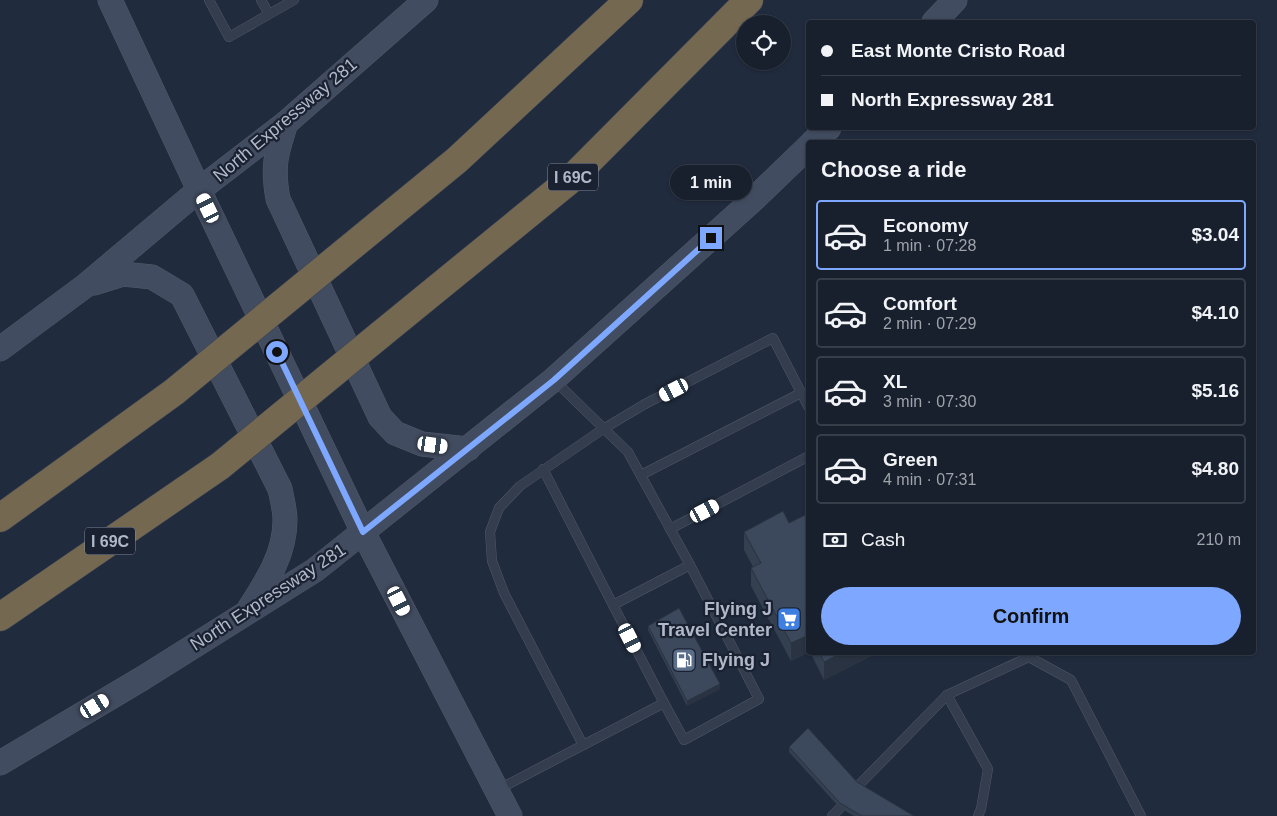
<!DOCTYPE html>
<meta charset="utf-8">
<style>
:root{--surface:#18202e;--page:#212836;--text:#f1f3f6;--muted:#9fa3aa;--line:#363e4a;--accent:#7ea8ff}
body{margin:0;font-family:Arial,sans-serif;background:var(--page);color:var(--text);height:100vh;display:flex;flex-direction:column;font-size:19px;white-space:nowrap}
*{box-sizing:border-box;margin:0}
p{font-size:16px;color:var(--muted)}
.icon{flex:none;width:28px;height:28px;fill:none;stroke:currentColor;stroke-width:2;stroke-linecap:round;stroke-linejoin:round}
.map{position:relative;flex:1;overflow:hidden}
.side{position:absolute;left:806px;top:140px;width:450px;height:515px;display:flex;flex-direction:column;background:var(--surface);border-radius:5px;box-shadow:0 1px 4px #0004,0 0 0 1px var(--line)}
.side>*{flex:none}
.banner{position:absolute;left:806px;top:20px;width:450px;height:110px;border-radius:5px;box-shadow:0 1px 4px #0004,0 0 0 1px var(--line);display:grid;align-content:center;height:110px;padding:0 15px;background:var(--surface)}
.controls{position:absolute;left:736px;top:15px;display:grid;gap:10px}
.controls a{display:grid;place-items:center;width:55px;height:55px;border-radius:50%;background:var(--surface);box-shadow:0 1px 4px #0004,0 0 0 1px var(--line);font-size:25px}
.end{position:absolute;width:22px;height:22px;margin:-11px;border:6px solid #7ea8ff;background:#111;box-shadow:0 0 0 2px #111}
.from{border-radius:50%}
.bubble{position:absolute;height:35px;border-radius:18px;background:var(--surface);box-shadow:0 1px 4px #0004,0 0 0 1px var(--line);font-size:16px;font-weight:600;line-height:35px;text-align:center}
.car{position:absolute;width:15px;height:30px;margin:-15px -8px;border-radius:6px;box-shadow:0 0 4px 1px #0007;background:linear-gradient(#fff 24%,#345 0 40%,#fff 0 76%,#345 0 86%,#fff 0)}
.banner b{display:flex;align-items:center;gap:18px;height:48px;font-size:19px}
.banner b+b{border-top:1px solid var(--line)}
.banner i{width:12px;height:12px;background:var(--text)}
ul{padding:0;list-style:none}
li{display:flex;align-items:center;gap:15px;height:70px;margin:0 10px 8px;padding:0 5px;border:2px solid var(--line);border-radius:5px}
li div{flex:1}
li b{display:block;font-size:19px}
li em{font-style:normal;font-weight:600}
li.current{border-color:var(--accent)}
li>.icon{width:45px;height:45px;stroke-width:1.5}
h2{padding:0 15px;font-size:22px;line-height:60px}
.pay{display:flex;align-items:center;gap:12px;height:55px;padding:0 15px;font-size:19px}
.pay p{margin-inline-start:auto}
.action{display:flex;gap:10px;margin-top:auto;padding:10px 15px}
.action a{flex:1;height:58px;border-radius:30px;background:var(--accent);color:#111;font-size:20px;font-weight:600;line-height:58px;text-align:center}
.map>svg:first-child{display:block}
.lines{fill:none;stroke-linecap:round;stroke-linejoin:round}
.lane-casing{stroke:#505868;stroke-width:10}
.secondary-casing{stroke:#505868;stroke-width:25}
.highway-casing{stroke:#3d4555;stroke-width:29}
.lane{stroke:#343d4d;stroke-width:9}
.secondary{stroke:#424c60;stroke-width:24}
.highway{stroke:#746851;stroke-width:28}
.highway-bridge-casing{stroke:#3d4555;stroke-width:29;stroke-linecap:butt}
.highway-bridge{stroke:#746851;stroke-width:28}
.wall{fill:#343f50}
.shaded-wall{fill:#2a3341}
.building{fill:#3c495d;stroke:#2a3341}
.route{stroke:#7ea8ff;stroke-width:6}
.labels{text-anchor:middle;stroke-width:4.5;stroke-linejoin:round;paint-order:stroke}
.shield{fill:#1a2232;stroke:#838b9c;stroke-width:1}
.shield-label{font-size:16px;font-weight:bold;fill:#b0b8c9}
.street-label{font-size:18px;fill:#b0b8c9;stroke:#1a2232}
.poi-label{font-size:18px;font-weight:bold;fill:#b0b8c9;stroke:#1a2232;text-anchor:end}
</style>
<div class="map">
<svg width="1277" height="816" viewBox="0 0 1277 816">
<rect width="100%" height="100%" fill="#202b3d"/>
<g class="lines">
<g class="lane-casing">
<g id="lane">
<path d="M209,0L229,37L294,0"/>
<path d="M261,0L269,14"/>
<path d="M543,469L613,605"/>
<path d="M641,475L801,393"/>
<path d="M670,529L809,456"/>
<path d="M947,695L988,769L981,809L978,816"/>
<path d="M664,703L684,740L759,699L690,565"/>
<path d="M583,745L504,593L492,561L490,532L499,508L520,486L603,429L645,404L773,338L809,408"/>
<path d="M857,787L947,695L1029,657L1071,680L1141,816"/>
<path d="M497,790L664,703L613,605L690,565L628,452L554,380"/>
<path d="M832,816L840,808"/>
</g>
</g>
<g class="secondary-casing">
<g id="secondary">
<path d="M110,0L199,190L363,532L510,816"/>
<path d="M934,22L955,0"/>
<path d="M286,123C276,154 272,166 278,199L380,417L395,433L422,444L468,449"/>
<path d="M813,142L829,128"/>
<path d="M94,283L123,274L152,277L182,295L280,489C282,499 285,510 285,520C285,554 267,581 249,609"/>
<path d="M0,349L85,286L199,190L286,123L426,0"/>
<path d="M0,763L143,678L315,570L553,380L754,199L809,146"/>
</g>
</g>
<g class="highway-casing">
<g id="highway">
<path d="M335,260L457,160L629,0"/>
<path d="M380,335L570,180L749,0"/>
<path d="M0,518L174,392"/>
<path d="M0,617L220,466"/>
</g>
</g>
<use href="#lane" class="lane"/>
<use href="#secondary" class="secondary"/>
<use href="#highway" class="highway"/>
<g class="highway-bridge-casing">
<g id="highway-bridge">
<path d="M174,392L335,260"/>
<path d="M220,466L380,335"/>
</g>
</g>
<use href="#highway-bridge" class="highway-bridge"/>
</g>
<g class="wall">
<path d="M744,532L809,652L791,661L751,586V568L753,567L744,550Z"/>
<path d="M648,626L720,689L687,706L648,630Z"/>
<path d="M810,652H879L824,680Z"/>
<path d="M789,747L857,782L914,816H854L840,808L789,752Z"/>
</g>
<g class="shaded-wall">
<path d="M809,635V652L791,661V643Z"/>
<path d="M843,652H879L824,680V662Z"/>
<path d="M720,684V689L687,706V701Z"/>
</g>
<g class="building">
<path d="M783,511L789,523L809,513V635L791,643L751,568L761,563L744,532Z"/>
<path d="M679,608L720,684L687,701L648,626Z"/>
<path d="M819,652H843L824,662Z"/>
<path d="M808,728L857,782L914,816H862L840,803L789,747Z"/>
</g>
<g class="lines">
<path class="route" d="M277,352L363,532L554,380L711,238"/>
</g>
<defs>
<g id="supermarket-square" transform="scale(1.25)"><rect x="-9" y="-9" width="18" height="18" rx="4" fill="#3f7fe0" stroke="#1a2232"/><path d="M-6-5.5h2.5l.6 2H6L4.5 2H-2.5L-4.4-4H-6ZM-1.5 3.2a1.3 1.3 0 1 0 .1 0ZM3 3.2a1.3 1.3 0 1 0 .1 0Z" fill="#fff"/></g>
<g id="fuel-square" transform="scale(1.25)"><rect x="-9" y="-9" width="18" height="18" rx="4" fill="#5c6f8a" stroke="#1a2232"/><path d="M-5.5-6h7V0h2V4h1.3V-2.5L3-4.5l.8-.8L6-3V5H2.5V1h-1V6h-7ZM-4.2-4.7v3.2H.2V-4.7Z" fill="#fff"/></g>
</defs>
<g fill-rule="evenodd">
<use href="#supermarket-square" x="789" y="619"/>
<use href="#fuel-square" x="684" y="660"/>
</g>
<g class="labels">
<g class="shield">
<rect x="548" y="163.5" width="50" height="27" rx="4"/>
<rect x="85" y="527.5" width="50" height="27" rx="4"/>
</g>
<g class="shield-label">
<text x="573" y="183">I 69C</text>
<text x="110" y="547">I 69C</text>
</g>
<g class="street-label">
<text transform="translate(285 120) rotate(-40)" y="6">North Expressway 281</text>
<text transform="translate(268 597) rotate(-33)" y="6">North Expressway 281</text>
</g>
<g class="poi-label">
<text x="772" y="615">Flying J<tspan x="772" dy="21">Travel Center</tspan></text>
<text x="702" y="666" text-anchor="start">Flying J</text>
</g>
</g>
</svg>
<div class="controls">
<a><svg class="icon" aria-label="locate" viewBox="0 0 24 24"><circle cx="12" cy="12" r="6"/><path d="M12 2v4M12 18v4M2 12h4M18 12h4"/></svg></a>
</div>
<i class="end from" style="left:277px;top:352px"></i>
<i class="end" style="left:711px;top:238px"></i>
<div class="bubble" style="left:670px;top:165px;width:82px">1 min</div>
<i class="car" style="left:208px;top:208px;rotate:334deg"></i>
<i class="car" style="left:674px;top:390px;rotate:243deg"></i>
<i class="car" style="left:433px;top:445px;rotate:98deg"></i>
<i class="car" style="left:705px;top:511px;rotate:62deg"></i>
<i class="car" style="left:399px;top:601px;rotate:153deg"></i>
<i class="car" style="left:630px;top:638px;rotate:153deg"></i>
<i class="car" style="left:95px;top:706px;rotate:59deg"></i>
<div class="banner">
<b><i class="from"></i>East Monte Cristo Road</b>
<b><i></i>North Expressway 281</b>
</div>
<section class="side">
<h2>Choose a ride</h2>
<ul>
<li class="current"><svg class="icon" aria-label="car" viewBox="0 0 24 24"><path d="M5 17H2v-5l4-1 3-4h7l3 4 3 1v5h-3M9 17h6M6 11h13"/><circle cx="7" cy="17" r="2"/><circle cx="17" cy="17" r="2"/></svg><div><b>Economy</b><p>1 min · 07:28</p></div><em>$3.04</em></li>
<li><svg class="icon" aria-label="car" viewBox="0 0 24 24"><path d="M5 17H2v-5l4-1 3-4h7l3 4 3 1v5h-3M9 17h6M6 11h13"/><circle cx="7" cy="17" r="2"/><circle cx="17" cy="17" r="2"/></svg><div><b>Comfort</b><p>2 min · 07:29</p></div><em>$4.10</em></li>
<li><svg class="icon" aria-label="car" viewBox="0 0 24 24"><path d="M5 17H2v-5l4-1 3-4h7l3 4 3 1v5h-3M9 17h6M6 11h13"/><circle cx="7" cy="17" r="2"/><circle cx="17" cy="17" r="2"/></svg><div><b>XL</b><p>3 min · 07:30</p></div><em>$5.16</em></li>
<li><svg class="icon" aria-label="car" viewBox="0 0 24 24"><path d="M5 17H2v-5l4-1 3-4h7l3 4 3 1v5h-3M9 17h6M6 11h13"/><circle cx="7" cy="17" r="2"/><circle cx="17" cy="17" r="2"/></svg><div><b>Green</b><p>4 min · 07:31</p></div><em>$4.80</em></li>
</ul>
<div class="pay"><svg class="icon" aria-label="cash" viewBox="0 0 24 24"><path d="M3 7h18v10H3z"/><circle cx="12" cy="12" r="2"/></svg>Cash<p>210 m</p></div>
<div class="action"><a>Confirm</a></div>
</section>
</div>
